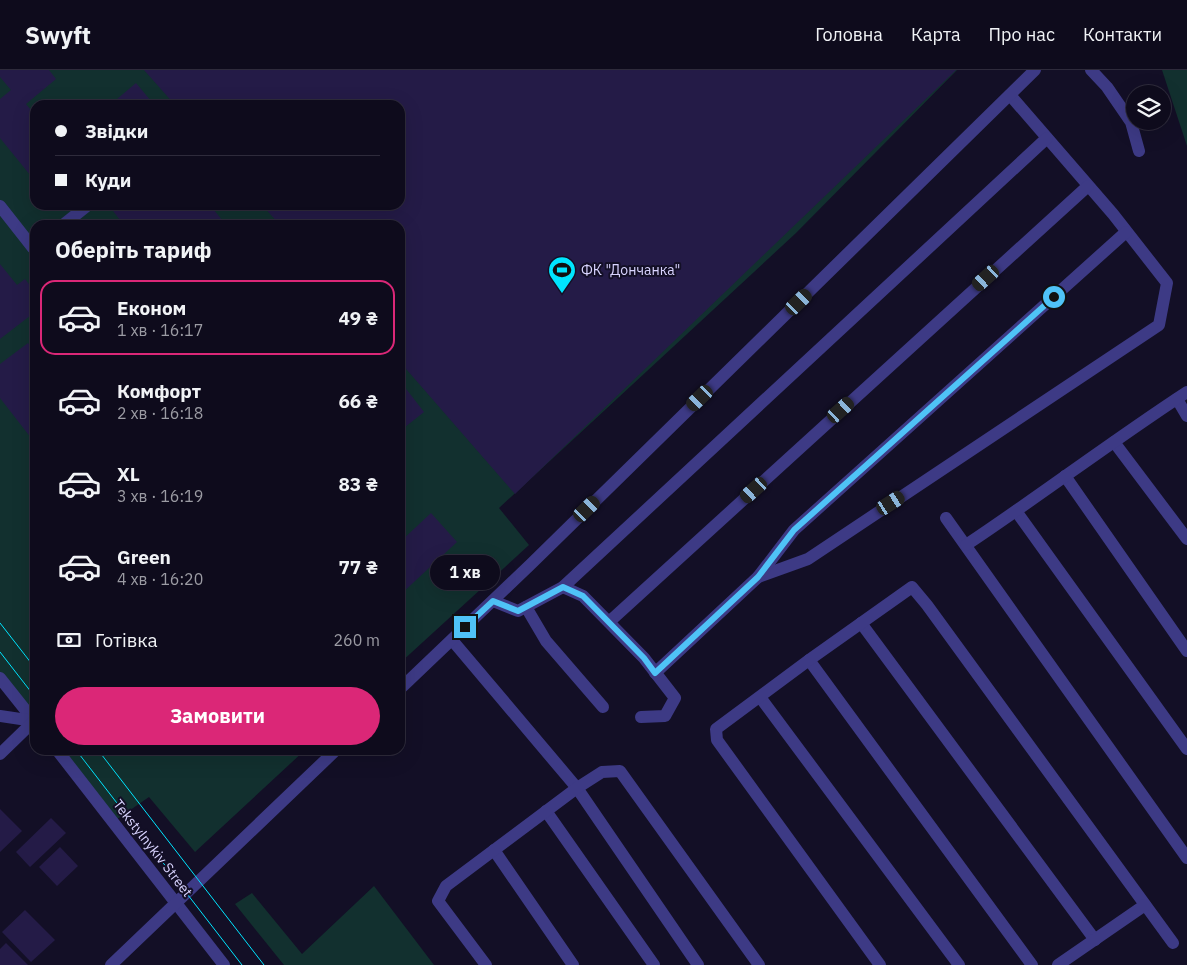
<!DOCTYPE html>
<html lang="uk">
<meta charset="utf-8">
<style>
:root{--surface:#0e0b1c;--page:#1c1929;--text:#f1f3f6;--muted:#9b9ba3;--line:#2e2b3b;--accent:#db2777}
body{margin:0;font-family:"IBM Plex Sans",sans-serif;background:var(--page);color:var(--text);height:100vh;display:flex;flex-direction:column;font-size:19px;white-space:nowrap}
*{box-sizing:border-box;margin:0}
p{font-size:16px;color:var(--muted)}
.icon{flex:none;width:28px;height:28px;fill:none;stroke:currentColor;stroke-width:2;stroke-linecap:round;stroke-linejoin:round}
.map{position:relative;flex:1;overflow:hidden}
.details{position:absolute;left:30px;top:150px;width:375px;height:535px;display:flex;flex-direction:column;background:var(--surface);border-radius:15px;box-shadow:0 5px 20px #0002,0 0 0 1px var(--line)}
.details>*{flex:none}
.banner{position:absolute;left:30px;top:30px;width:375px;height:110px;border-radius:15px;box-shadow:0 5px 20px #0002,0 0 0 1px var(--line);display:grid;align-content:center;height:110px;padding:0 25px;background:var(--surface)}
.buttons{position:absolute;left:1126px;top:15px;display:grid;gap:10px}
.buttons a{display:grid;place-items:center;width:45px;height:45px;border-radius:50%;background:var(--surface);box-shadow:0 5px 20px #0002,0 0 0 1px var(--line);font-size:25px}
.end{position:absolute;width:22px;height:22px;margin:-11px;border:6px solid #4fc3f7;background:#111;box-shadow:0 0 0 2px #111}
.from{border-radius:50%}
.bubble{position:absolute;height:35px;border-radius:18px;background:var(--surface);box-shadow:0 5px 20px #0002,0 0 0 1px var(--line);font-size:16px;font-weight:700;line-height:35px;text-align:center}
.car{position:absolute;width:15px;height:30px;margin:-15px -8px;border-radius:6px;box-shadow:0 0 4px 1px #0007;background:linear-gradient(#222 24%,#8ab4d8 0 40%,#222 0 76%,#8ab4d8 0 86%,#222 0)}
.banner b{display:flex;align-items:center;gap:18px;height:48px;font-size:19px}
.banner b+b{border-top:1px solid var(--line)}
.banner i{width:12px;height:12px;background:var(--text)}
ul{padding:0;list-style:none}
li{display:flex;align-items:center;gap:15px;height:75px;margin:0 10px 8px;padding:0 15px;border:2px solid transparent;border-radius:15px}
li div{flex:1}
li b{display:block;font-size:19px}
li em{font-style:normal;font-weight:700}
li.active{border-color:var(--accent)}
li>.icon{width:45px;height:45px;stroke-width:1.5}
h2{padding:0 25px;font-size:22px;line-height:60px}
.pay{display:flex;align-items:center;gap:12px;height:55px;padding:0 25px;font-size:19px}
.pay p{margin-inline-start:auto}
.button{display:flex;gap:10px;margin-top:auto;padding:10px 25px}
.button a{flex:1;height:58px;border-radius:30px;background:var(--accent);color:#fff;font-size:20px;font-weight:700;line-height:58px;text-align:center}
header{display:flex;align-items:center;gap:30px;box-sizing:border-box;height:70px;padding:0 25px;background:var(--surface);border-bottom:1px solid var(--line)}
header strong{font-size:24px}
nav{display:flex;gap:28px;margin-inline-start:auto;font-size:18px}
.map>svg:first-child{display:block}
.green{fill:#12302f;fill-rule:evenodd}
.building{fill:#241b47}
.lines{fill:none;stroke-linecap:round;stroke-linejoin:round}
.minor{stroke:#3d3a85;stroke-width:12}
.tram{stroke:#00e5ff;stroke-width:1}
.route{stroke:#4fc3f7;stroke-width:6}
.labels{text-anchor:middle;stroke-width:4;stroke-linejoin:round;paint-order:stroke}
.poi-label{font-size:14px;fill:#d9d4ff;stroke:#130f26;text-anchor:start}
.street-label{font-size:14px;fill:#d9d4ff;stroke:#130f26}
</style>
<header>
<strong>Swyft</strong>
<nav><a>Головна</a><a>Карта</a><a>Про нас</a><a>Контакти</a></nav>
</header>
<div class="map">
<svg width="1187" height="895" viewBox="0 0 1187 895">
<rect width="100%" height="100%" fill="#130f26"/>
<g class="green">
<path d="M0,0H957L796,163L499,438L529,475L400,593V155H35V657L0,612ZM35,35H400V135H35Z"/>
<path d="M1162,0H1187V76Z"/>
<path d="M53,680H305L195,782L149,727L110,754Z"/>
<path d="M374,816L434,895H284L235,834L252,823L302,884Z"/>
</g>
<g class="building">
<path d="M0,0H49L56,9L26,34L35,45V111L0,68V29L11,20L0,7Z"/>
<path d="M144,0H956L515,424L400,292V155H280L262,135H400V35H175Z"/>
<path d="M136,13L151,31L146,35H110Z"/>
<path d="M120,135H210L226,155H124L113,141Z"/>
<path d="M0,194L17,215L25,209L35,222V242L0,269Z"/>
<path d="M28,273L35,282V373L0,328V294Z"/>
<path d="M400,311L424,342L400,361Z"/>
<path d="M431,443L457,472L400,525V472Z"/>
<path d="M0,739L22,761L0,782Z"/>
<path d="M51,748L66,763L30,797L16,782Z"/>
<path d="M60,777L78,796L57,816L39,797Z"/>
<path d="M25,840L55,870L31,892L2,862Z"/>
<path d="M6,873L28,895H0V879Z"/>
</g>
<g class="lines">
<g class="minor">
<path d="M1091,0L1107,17L1131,52L1139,81"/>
<path d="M0,136L33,178L35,177"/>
<path d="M63,155L88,135"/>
<path d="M1177,329L1187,346"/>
<path d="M1114,372L1187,469"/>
<path d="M1065,406L1187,581"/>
<path d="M1016,441L1187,679"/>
<path d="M946,448L1187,788"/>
<path d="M966,475C1041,425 1112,371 1187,322"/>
<path d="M758,507L808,489L1159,255L1167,213L1113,144L1010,25"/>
<path d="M563,517L583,526L644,588L675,628L665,646L641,647"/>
<path d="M493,531L518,541L563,517L1047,68"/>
<path d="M526,537L546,571L603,637"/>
<path d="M609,552L1088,116"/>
<path d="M861,553L1095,870"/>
<path d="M452,570L577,718L698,895"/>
<path d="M809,590L1032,895"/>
<path d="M655,603L758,507L794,460L1126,162"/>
<path d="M0,608L35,652"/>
<path d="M400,619L531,494L1035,0"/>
<path d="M760,627L959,895"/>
<path d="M0,646L34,651"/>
<path d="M57,680L224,895"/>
<path d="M0,684L34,651"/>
<path d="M546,741L654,895"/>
<path d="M494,780L573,895"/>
<path d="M111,895L336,680"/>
<path d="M486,895L438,831L446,816L577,718L602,702L620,701L759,895"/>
<path d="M880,895L717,670L716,659L809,590L912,517L927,535L1173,873"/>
<path d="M1058,895L1145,835"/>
</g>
<g class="tram">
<path d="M0,553L35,598"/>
<path d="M0,582L35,627"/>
<path d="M76,680L242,895"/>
<path d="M98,680L264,895"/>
</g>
</g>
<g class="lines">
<path class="route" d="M465,557L493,531L518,541L563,517L583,526L644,588L655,603L758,507L794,460L1054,227"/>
</g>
<defs>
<g id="stadium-pin" transform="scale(1.4375)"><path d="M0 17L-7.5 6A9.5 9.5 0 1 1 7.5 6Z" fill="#00e5ff" stroke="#130f26"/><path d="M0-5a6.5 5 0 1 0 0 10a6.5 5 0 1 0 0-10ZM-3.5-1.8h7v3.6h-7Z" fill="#111"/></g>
</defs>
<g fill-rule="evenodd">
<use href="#stadium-pin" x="562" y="200"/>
</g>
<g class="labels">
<g class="poi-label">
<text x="581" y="205">ФК "Дончанка"</text>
</g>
<g class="street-label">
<text transform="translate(153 778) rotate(52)" y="5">Tekstylnykiv Street</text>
</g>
</g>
</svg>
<div class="buttons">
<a><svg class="icon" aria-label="layers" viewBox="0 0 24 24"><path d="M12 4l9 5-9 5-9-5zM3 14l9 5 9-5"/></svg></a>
</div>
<i class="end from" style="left:1054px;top:227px"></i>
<i class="end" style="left:465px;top:557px"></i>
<div class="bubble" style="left:430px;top:485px;width:70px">1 хв</div>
<i class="car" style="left:986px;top:208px;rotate:228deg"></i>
<i class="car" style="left:799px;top:232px;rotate:46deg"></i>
<i class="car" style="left:700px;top:328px;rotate:226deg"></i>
<i class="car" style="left:841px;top:340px;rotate:48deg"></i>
<i class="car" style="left:754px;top:420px;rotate:228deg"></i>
<i class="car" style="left:891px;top:433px;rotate:57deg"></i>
<i class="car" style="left:587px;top:439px;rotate:46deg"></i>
<div class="banner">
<b><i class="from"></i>Звідки</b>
<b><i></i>Куди</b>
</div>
<section class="details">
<h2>Оберіть тариф</h2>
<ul>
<li class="active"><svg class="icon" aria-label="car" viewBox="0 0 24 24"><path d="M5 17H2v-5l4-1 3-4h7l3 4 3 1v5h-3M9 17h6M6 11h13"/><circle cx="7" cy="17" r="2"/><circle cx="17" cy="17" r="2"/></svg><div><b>Економ</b><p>1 хв · 16:17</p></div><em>49 ₴</em></li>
<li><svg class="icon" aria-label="car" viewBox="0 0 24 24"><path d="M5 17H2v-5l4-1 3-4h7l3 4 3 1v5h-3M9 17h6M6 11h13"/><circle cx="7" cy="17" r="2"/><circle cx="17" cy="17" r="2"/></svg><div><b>Комфорт</b><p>2 хв · 16:18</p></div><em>66 ₴</em></li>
<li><svg class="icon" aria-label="car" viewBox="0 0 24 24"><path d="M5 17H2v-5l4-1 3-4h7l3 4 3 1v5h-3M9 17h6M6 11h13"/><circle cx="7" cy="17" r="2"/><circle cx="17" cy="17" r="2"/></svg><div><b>XL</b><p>3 хв · 16:19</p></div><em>83 ₴</em></li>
<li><svg class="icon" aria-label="car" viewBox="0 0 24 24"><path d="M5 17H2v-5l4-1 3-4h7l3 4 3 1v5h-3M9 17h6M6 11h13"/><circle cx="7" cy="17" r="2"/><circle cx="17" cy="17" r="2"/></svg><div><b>Green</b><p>4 хв · 16:20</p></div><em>77 ₴</em></li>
</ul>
<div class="pay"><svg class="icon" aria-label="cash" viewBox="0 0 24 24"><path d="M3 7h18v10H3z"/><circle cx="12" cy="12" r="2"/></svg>Готівка<p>260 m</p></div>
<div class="button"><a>Замовити</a></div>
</section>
</div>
